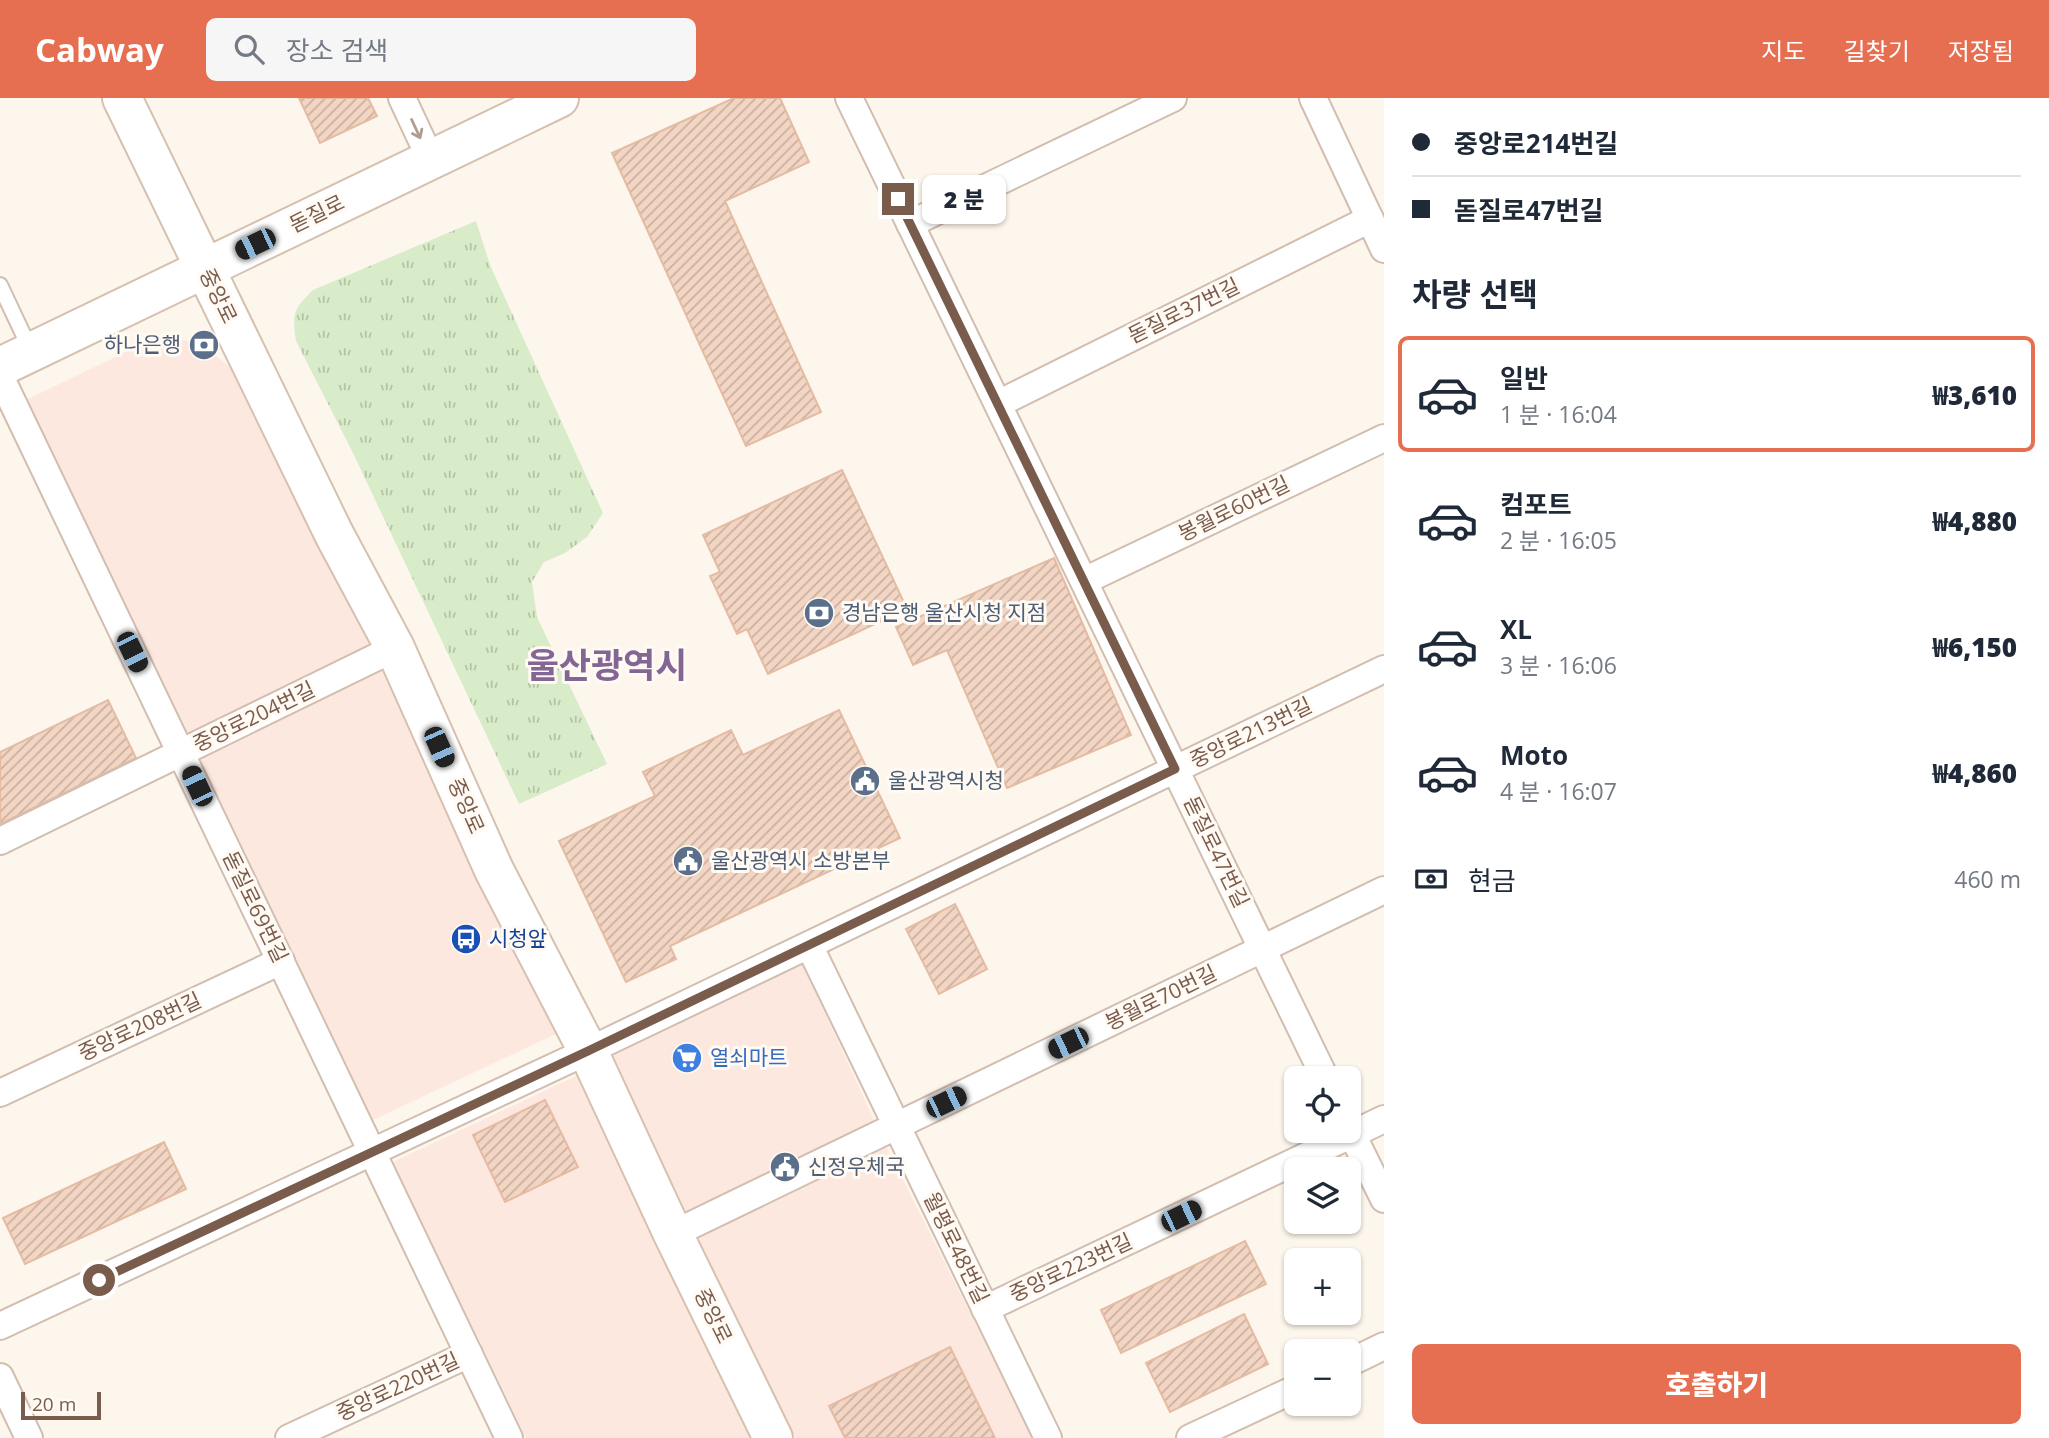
<!DOCTYPE html>
<html lang="ko">
<meta charset="utf-8">
<style>
:root{--surface:#fff;--page:#f6f6f7;--text:#1f2937;--muted:#747a83;--line:#e0e1e3;--accent:#e76f51}
body{margin:0;font-family:"Open Sans","Noto Sans KR",sans-serif;background:var(--page);color:var(--text);height:100vh;display:flex;flex-direction:column;font-size:26px;white-space:nowrap}
*{box-sizing:border-box;margin:0}
p{font-size:23px;color:var(--muted)}
.icon{flex:none;width:38px;height:38px;fill:none;stroke:currentColor;stroke-width:2;stroke-linecap:round;stroke-linejoin:round}
.map{position:relative;flex:1;overflow:hidden}
.panel{display:flex;flex-direction:column;background:var(--surface);width:665px}
.panel>*{flex:none}
.banner{display:grid;align-content:center;height:154px;padding:0 28px;background:var(--surface)}
.tools{position:absolute;left:1284px;top:968px;display:grid;gap:14px}
.tools a{display:grid;place-items:center;width:77px;height:77px;border-radius:10px;background:var(--surface);box-shadow:0 2px 5px #0004;font-size:35px}
.scale{position:absolute;left:21px;bottom:18px;width:80px;box-sizing:border-box;padding-left:7px;border:4px solid #7a5c4d;border-top:0;font-size:19px;line-height:24px;white-space:nowrap;color:#7a5c4d;-webkit-text-stroke:5px #fffaf3;paint-order:stroke}
.end{position:absolute;width:32px;height:32px;margin:-16px;border:9px solid #7a5c4d;background:#fff;box-shadow:0 0 0 4px #fff}
.from{border-radius:50%}
.bubble{position:absolute;height:49px;border-radius:10px;background:var(--surface);box-shadow:0 2px 5px #0004;font-size:23px;font-weight:800;line-height:49px;text-align:center}
.car{position:absolute;width:21px;height:42px;margin:-21px -10px;border-radius:9px;box-shadow:0 0 5px 2px #0007;background:linear-gradient(#222 24%,#8ab4d8 0 40%,#222 0 76%,#8ab4d8 0 86%,#222 0)}
.banner b{display:flex;align-items:center;gap:24px;height:66px;font-size:26px}
.banner b+b{border-top:2px solid var(--line)}
.banner i{width:18px;height:18px;background:var(--text)}
ul{padding:0;list-style:none}
li{display:flex;align-items:center;gap:21px;height:116px;margin:0 14px 10px;padding:0 14px;border:4px solid transparent;border-radius:10px}
li div{flex:1}
li b{display:block;font-size:26px}
li em{font-style:normal;font-weight:800}
li.active{border-color:var(--accent)}
li>.icon{width:63px;height:63px;stroke-width:1.5}
h2{padding:0 28px;font-size:32px;line-height:84px}
.pay{display:flex;align-items:center;gap:18px;height:77px;padding:0 28px;font-size:26px}
.pay p{margin-inline-start:auto}
.action{display:flex;gap:14px;margin-top:auto;padding:14px 28px}
.action a{flex:1;height:80px;border-radius:10px;background:var(--accent);color:#fff;font-size:28px;font-weight:800;line-height:80px;text-align:center}
header{display:flex;align-items:center;gap:42px;box-sizing:border-box;height:98px;padding:0 35px;background:var(--accent);color:#fff}
header strong{font-size:33px}
nav{display:flex;gap:38px;margin-inline-start:auto;font-size:24px}
.search{width:490px;height:63px;background:var(--page);display:flex;align-items:center;gap:18px;box-sizing:border-box;padding:0 24px;border-radius:10px;color:var(--muted);font-size:26px}
main{display:flex;flex:1;min-height:0}
.map>svg:first-child{display:block}
.commercial{fill:#fde8e0}
.park{fill:url(#park-tufts)}
.building{fill:url(#building-hatch);stroke:#e6bba3;stroke-width:2}
.lines{fill:none;stroke-linecap:round;stroke-linejoin:round}
.lane-casing{stroke:#d1beb0;stroke-width:18}
.street-casing{stroke:#d1beb0;stroke-width:30}
.secondary-casing{stroke:#d6c0b0;stroke-width:42}
.lane{stroke:#fff;stroke-width:14}
.street{stroke:#fff;stroke-width:26}
.secondary{stroke:#fff;stroke-width:38}
.oneway{stroke:#af9d94}
.route{stroke:#7a5c4d;stroke-width:9}
.labels{text-anchor:middle;stroke-width:6;stroke-linejoin:round;paint-order:stroke}
.street-label{font-size:21px;fill:#7a5c4d;stroke:#fffaf3}
.service-label{font-size:21px;fill:#4e5e75;stroke:#fffaf3;text-anchor:start}
.transit-label{font-size:21px;fill:#164399;stroke:#fffaf3;text-anchor:start}
.shop-label{font-size:21px;fill:#366cbe;stroke:#fffaf3;text-anchor:start}
.town-label{font-size:35px;font-weight:bold;fill:#846695;stroke:#fffaf3}
</style>
<header>
<strong>Cabway</strong>
<div class="search"><svg class="icon" aria-label="search" viewBox="0 0 24 24"><circle cx="10" cy="10" r="6"/><path d="M15 15l6 6"/></svg>장소 검색</div>
<nav><a>지도</a><a>길찾기</a><a>저장됨</a></nav>
</header>
<main>
<div class="map">
<svg width="1384" height="1340" viewBox="0 0 1384 1340">
<defs>
<pattern id="park-tufts" width="24" height="20" patternUnits="userSpaceOnUse" patternTransform="scale(1.75)"><rect width="24" height="20" fill="#d8ecc9"/><path d="M3 7l-1-3M5 7V3M7 7l1-3M15 17l-1-3M17 17v-4M19 17l1-3" fill="none" stroke="#b4c2a5"/></pattern>
<pattern id="building-hatch" width="6" height="6" patternUnits="userSpaceOnUse" patternTransform="scale(1.75)"><rect width="6" height="6" fill="#f3d5c3"/><path d="M-1 1l2-2M0 6l6-6M5 7l2-2" fill="none" stroke="#cab0a1"/></pattern>
</defs>
<rect width="100%" height="100%" fill="#fdf6ec"/>
<g class="commercial">
<path d="M159,238L184,242L209,252L237,275L558,935L373,1022L184,629L25,312L26,302Z"/>
<path d="M802,865L886,1048L1033,1340H796L605,962Z"/>
<path d="M578,977L755,1340H526L393,1064Z"/>
</g>
<path class="park" d="M476,123L490,167L603,415L587,439L565,455L544,464L532,484L537,519L607,666L519,706L352,353L296,243C292,215 293,212 313,192Z"/>
<g class="building">
<path d="M299,0H368L377,18L320,45Z"/>
<path d="M734,0H780L809,64L725,103L821,314L746,348L612,55Z"/>
<path d="M842,372L907,511L768,576L747,531L737,536L710,478L720,474L703,437Z"/>
<path d="M1054,460L1131,637L1007,690L947,552L913,567L896,529Z"/>
<path d="M108,602L136,660L0,726V654Z"/>
<path d="M839,612L900,740L670,848L676,861L626,884L559,743L655,698L643,674L731,632L743,657Z"/>
<path d="M955,806L987,871L939,896L906,831Z"/>
<path d="M545,1002L578,1069L505,1104L473,1037Z"/>
<path d="M164,1044L186,1091L25,1166L3,1120Z"/>
<path d="M1245,1143L1266,1186L1121,1255L1101,1212Z"/>
<path d="M1244,1216L1268,1266L1170,1314L1146,1265Z"/>
<path d="M950,1249L995,1340H845L829,1308Z"/>
</g>
<g class="lines">
<g class="lane-casing">
<path id="lane" d="M0,187L31,253"/>
</g>
<g class="street-casing">
<g id="street">
<path d="M402,0L431,62"/>
<path d="M849,0L1325,980"/>
<path d="M1313,0L1384,151"/>
<path d="M910,126L1173,0"/>
<path d="M0,278L509,1340"/>
<path d="M998,306L1370,121"/>
<path d="M1084,483L1384,340"/>
<path d="M0,743L395,550"/>
<path d="M809,847L1048,1340"/>
<path d="M0,995L281,863"/>
<path d="M1349,1030L1384,1101"/>
<path d="M673,1136L1384,792"/>
<path d="M985,1211L1384,1021"/>
<path d="M0,1228L588,953L1384,571"/>
<path d="M1349,1265L1384,1248"/>
<path d="M0,1279L29,1340"/>
<path d="M289,1340L469,1256"/>
<path d="M1190,1340L1297,1290"/>
</g>
</g>
<g class="secondary-casing">
<g id="secondary">
<path d="M122,0L334,436L395,550L494,772L588,953L673,1136L773,1340"/>
<path d="M0,269L559,0"/>
</g>
</g>
<use href="#lane" class="lane"/>
<use href="#street" class="street"/>
<use href="#secondary" class="secondary"/>
</g>
<defs><path id="oneway-shaft" d="M-6 0H5M1.5-3L5.5 0L1.5 3" fill="none" stroke-width="1.6" stroke-linecap="round" stroke-linejoin="round" transform="scale(1.75)"/></defs>
<use class="oneway" href="#oneway-shaft" transform="translate(416 31) rotate(65)"/>
<g class="lines">
<path class="route" d="M99,1182L588,953L1175,671L898,101"/>
</g>
<defs>
<g id="bank-disc" transform="scale(1.575)"><circle r="9.5" fill="#5c6f8a" stroke="#fffaf3"/><path d="M-6-4H6V4H-6ZM0-2.3a2.3 2.3 0 1 0 0 4.6a2.3 2.3 0 1 0 0-4.6Z" fill="#fff"/></g>
<g id="civic-disc" transform="scale(1.575)"><circle r="9.5" fill="#5c6f8a" stroke="#fffaf3"/><path d="M-.6-6.5H3V-4.5H.6V-3L4-1V1h2V6H-6V1h2V-1L-.6-3ZM-1.2 2.5V6h2.4V2.5Z" fill="#fff"/></g>
<g id="bus-disc" transform="scale(1.575)"><circle r="9.5" fill="#1a4fb4" stroke="#fffaf3"/><path d="M-5-6H5V4H4V6H2V4H-2V6H-4V4H-5ZM-3.5-4V0h7V-4ZM-3.5 1.2v1.5H-2V1.2ZM2 1.2v1.5H3.5V1.2Z" fill="#fff"/></g>
<g id="supermarket-disc" transform="scale(1.575)"><circle r="9.5" fill="#3f7fe0" stroke="#fffaf3"/><path d="M-6-5.5h2.5l.6 2H6L4.5 2H-2.5L-4.4-4H-6ZM-1.5 3.2a1.3 1.3 0 1 0 .1 0ZM3 3.2a1.3 1.3 0 1 0 .1 0Z" fill="#fff"/></g>
</defs>
<g fill-rule="evenodd">
<use href="#bank-disc" x="204" y="247"/>
<use href="#bank-disc" x="819" y="515"/>
<use href="#civic-disc" x="865" y="683"/>
<use href="#civic-disc" x="688" y="763"/>
<use href="#bus-disc" x="466" y="841"/>
<use href="#supermarket-disc" x="687" y="960"/>
<use href="#civic-disc" x="785" y="1069"/>
</g>
<g class="labels">
<g class="street-label">
<text transform="translate(317 116) rotate(-26)" y="7">돋질로</text>
<text transform="translate(218 198) rotate(64)" y="7">중앙로</text>
<text transform="translate(1184 213) rotate(-26)" y="7">돋질로37번길</text>
<text transform="translate(1234 411) rotate(-26)" y="7">봉월로60번길</text>
<text transform="translate(254 619) rotate(-26)" y="7">중앙로204번길</text>
<text transform="translate(1251 635) rotate(-26)" y="7">중앙로213번길</text>
<text transform="translate(466 708) rotate(66)" y="7">중앙로</text>
<text transform="translate(1216 754) rotate(64)" y="7">돋질로47번길</text>
<text transform="translate(255 809) rotate(64)" y="7">돋질로69번길</text>
<text transform="translate(1161 900) rotate(-26)" y="7">봉월로70번길</text>
<text transform="translate(140 929) rotate(-25)" y="7">중앙로208번길</text>
<text transform="translate(956 1150) rotate(64)" y="7">월평로48번길</text>
<text transform="translate(1071 1170) rotate(-25)" y="7">중앙로223번길</text>
<text transform="translate(713 1218) rotate(64)" y="7">중앙로</text>
<text transform="translate(398 1289) rotate(-25)" y="7">중앙로220번길</text>
</g>
<g class="service-label">
<text x="181" y="254" text-anchor="end">하나은행</text>
<text x="842" y="522">경남은행 울산시청 지점</text>
<text x="888" y="690">울산광역시청</text>
<text x="711" y="770">울산광역시 소방본부</text>
<text x="808" y="1076">신정우체국</text>
</g>
<g class="transit-label">
<text x="489" y="848">시청앞</text>
</g>
<g class="shop-label">
<text x="710" y="967">열쇠마트</text>
</g>
<g class="town-label">
<text x="607" y="580">울산광역시</text>
</g>
</g>
</svg>
<div class="tools">
<a><svg class="icon" aria-label="locate" viewBox="0 0 24 24"><circle cx="12" cy="12" r="6"/><path d="M12 2v4M12 18v4M2 12h4M18 12h4"/></svg></a>
<a><svg class="icon" aria-label="layers" viewBox="0 0 24 24"><path d="M12 4l9 5-9 5-9-5zM3 14l9 5 9-5"/></svg></a>
<a>+</a>
<a>−</a>
</div>
<div class="scale">20 m</div>
<i class="end from" style="left:99px;top:1182px"></i>
<i class="end" style="left:898px;top:101px"></i>
<div class="bubble" style="left:922px;top:77px;width:84px">2 분</div>
<i class="car" style="left:255px;top:146px;rotate:244deg"></i>
<i class="car" style="left:132px;top:554px;rotate:154deg"></i>
<i class="car" style="left:439px;top:649px;rotate:156deg"></i>
<i class="car" style="left:197px;top:688px;rotate:335deg"></i>
<i class="car" style="left:1068px;top:945px;rotate:244deg"></i>
<i class="car" style="left:946px;top:1004px;rotate:64deg"></i>
<i class="car" style="left:1181px;top:1118px;rotate:64deg"></i>
</div>
<section class="panel">
<div class="banner">
<b><i class="from"></i>중앙로214번길</b>
<b><i></i>돋질로47번길</b>
</div>
<h2>차량 선택</h2>
<ul>
<li class="active"><svg class="icon" aria-label="car" viewBox="0 0 24 24"><path d="M5 17H2v-5l4-1 3-4h7l3 4 3 1v5h-3M9 17h6M6 11h13"/><circle cx="7" cy="17" r="2"/><circle cx="17" cy="17" r="2"/></svg><div><b>일반</b><p>1 분 · 16:04</p></div><em>₩3,610</em></li>
<li><svg class="icon" aria-label="car" viewBox="0 0 24 24"><path d="M5 17H2v-5l4-1 3-4h7l3 4 3 1v5h-3M9 17h6M6 11h13"/><circle cx="7" cy="17" r="2"/><circle cx="17" cy="17" r="2"/></svg><div><b>컴포트</b><p>2 분 · 16:05</p></div><em>₩4,880</em></li>
<li><svg class="icon" aria-label="car" viewBox="0 0 24 24"><path d="M5 17H2v-5l4-1 3-4h7l3 4 3 1v5h-3M9 17h6M6 11h13"/><circle cx="7" cy="17" r="2"/><circle cx="17" cy="17" r="2"/></svg><div><b>XL</b><p>3 분 · 16:06</p></div><em>₩6,150</em></li>
<li><svg class="icon" aria-label="car" viewBox="0 0 24 24"><path d="M5 17H2v-5l4-1 3-4h7l3 4 3 1v5h-3M9 17h6M6 11h13"/><circle cx="7" cy="17" r="2"/><circle cx="17" cy="17" r="2"/></svg><div><b>Moto</b><p>4 분 · 16:07</p></div><em>₩4,860</em></li>
</ul>
<div class="pay"><svg class="icon" aria-label="cash" viewBox="0 0 24 24"><path d="M3 7h18v10H3z"/><circle cx="12" cy="12" r="2"/></svg>현금<p>460 m</p></div>
<div class="action"><a>호출하기</a></div>
</section>
</main>
